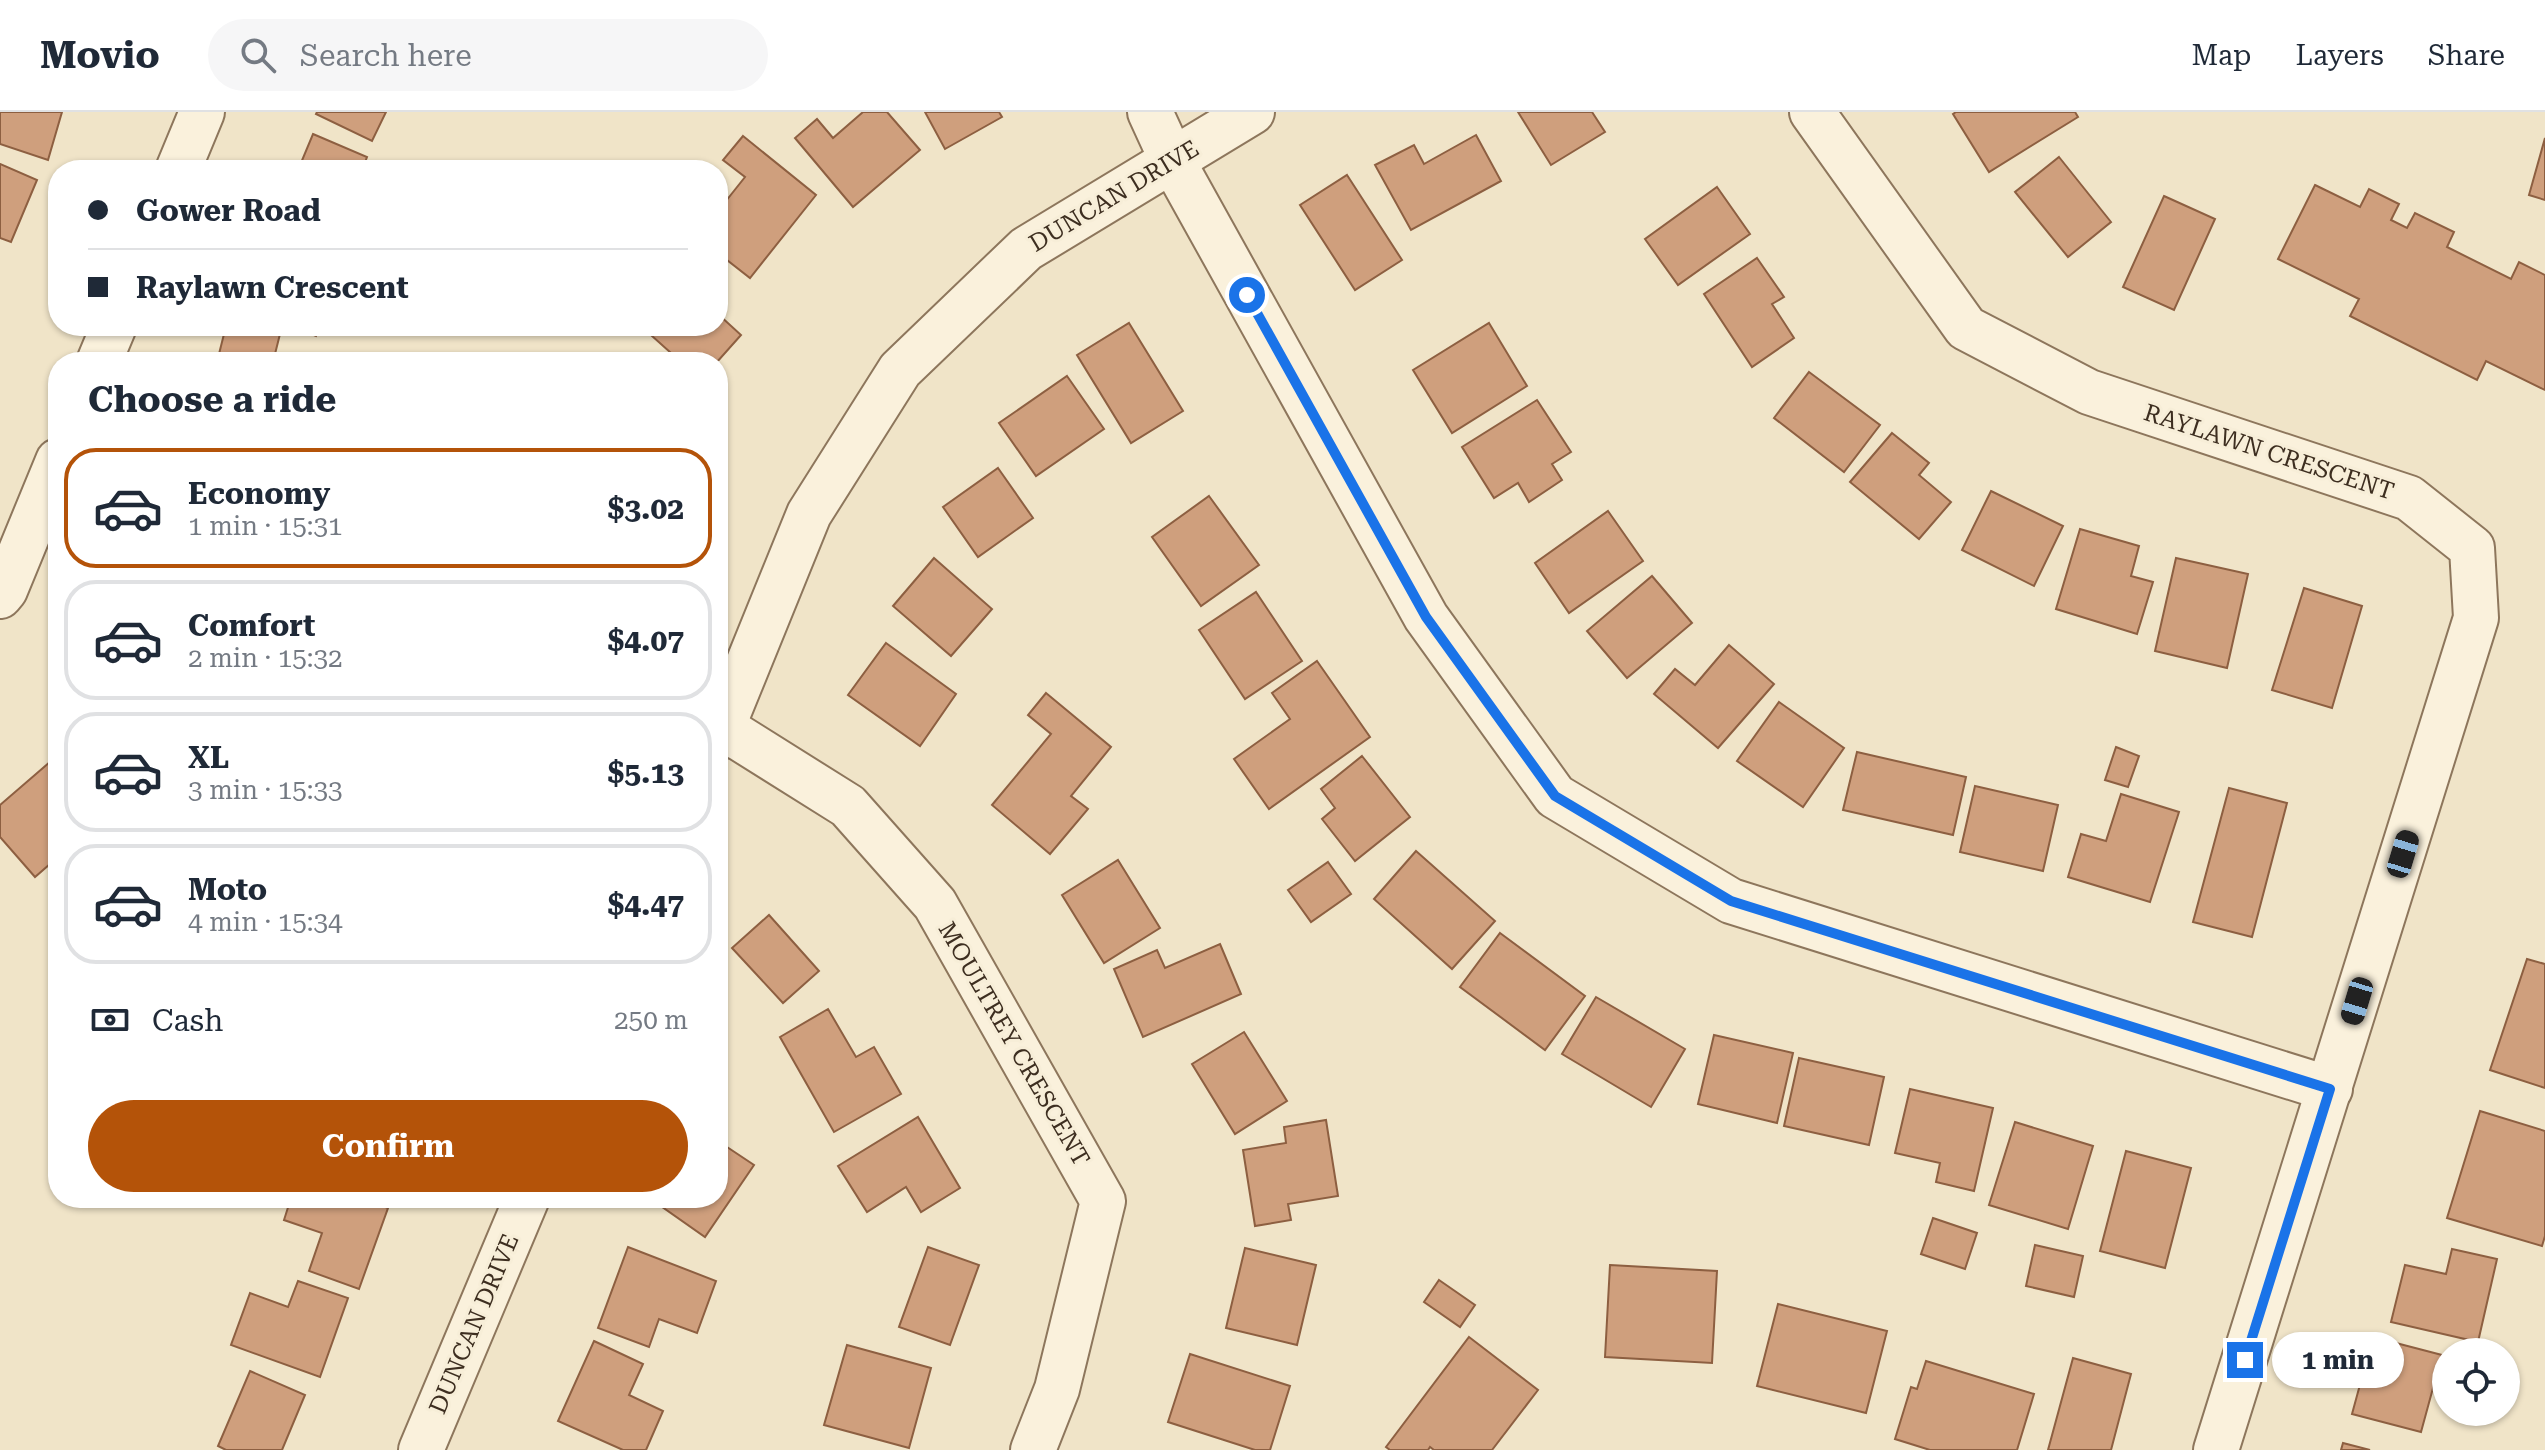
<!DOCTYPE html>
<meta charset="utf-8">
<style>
:root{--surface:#fff;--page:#f6f6f7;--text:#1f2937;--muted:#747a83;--line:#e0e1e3;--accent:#b45309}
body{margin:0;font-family:"Roboto Serif",serif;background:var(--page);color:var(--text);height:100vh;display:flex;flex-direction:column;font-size:30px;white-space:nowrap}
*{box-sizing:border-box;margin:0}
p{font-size:26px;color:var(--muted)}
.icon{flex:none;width:44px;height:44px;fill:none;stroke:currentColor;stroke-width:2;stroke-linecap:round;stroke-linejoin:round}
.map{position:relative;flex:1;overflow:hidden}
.panel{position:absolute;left:48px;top:240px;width:680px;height:856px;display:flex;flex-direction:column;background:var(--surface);border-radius:32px;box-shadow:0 2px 6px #0004}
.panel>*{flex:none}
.top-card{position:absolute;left:48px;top:48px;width:680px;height:176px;border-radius:32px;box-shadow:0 2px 6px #0004;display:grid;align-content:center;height:176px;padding:0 40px;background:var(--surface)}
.controls{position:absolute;left:2432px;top:1226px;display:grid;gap:16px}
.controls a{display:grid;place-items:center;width:88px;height:88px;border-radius:50%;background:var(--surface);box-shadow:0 2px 6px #0004;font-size:40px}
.end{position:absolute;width:36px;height:36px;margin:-18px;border:10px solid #1a73e8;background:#fff;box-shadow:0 0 0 4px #fff}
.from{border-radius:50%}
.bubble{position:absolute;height:56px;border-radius:28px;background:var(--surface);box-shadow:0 2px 6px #0004;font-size:26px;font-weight:700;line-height:56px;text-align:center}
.car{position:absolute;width:24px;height:48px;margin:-24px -12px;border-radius:10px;box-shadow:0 0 6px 2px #0007;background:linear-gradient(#222 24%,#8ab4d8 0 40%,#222 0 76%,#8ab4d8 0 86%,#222 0)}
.top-card b{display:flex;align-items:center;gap:28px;height:76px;font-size:30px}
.top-card b+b{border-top:2px solid var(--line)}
.top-card i{width:20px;height:20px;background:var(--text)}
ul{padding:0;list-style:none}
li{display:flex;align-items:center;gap:24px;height:120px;margin:0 16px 12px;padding:0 24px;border:4px solid var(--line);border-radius:32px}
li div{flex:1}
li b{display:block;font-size:30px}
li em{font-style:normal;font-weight:700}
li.on{border-color:var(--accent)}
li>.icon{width:72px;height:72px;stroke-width:1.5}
h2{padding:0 40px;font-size:36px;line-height:96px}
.pay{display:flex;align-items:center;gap:20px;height:88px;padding:0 40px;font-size:30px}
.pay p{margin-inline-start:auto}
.primary-button{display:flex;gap:16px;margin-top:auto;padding:16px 40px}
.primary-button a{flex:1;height:92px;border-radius:48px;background:var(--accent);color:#fff;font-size:32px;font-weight:700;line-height:92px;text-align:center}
header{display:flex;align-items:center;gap:48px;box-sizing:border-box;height:112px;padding:0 40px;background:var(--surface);border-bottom:2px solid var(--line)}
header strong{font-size:38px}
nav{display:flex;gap:44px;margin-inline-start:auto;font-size:28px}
.search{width:560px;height:72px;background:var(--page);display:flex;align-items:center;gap:20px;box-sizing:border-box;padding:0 28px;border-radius:44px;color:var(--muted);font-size:30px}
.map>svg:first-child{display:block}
.building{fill:#cf9f7d;stroke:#8d5f41;stroke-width:2}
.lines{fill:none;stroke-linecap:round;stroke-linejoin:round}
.minor-casing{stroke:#8d765c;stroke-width:48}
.minor{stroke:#faf1dc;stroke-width:44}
.route{stroke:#1a73e8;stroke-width:10}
.labels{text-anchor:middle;stroke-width:6;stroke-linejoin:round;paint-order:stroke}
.street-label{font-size:24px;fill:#3d2e20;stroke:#f7eed8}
</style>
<header>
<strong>Movio</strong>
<div class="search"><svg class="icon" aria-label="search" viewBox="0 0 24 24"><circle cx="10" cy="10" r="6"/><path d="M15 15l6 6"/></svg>Search here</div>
<nav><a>Map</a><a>Layers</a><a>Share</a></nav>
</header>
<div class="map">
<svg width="2545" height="1338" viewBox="0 0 2545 1338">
<rect width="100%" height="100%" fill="#f0e4c8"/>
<g class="building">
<path d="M0,0H62L48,48L0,32Z"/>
<path d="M317,0H386L372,29L316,2Z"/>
<path d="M863,0H887L920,38L853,95L795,26L817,7L833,26Z"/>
<path d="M925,0H999L1002,5L945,37Z"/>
<path d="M1518,0H1592L1605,20L1551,53Z"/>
<path d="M1956,0H2075L2078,5L1989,60L1953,2Z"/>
<path d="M313,22L367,45L362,58H298Z"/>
<path d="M1476,23L1501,69L1411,118L1375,53L1414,33L1424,52Z"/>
<path d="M743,24L816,83L750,166L718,141V99L745,65L723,48Z"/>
<path d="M2545,26V88L2529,83Z"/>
<path d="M2059,45L2111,110L2068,145L2015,80Z"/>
<path d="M0,52L37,68L11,130L0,126Z"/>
<path d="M1347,63L1402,148L1355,178L1300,93Z"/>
<path d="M2315,73L2360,95L2369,77L2399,92L2391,108L2407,116L2415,101L2454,120L2447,135L2511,167L2519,150L2545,163V278L2486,249L2477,268L2350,204L2359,187L2278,147Z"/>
<path d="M1717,75L1750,122L1678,173L1645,127Z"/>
<path d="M2164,84L2215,107L2174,198L2123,175Z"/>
<path d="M1757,146L1784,185L1772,192L1794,226L1752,255L1704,182Z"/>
<path d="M718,202L741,223L717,250H681L642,215L718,214Z"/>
<path d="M1129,211L1183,299L1131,331L1077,243Z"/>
<path d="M1489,211L1527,274L1452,321L1413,258Z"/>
<path d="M226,214H250L280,222L273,250H217Z"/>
<path d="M291,214H320L316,224Z"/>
<path d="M1809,260L1880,313L1844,360L1774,306Z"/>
<path d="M1067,264L1104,317L1036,364L999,311Z"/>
<path d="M1537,288L1571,340L1552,352L1562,368L1529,390L1518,371L1494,386L1462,335Z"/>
<path d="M1892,321L1929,351L1919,363L1951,390L1919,427L1850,370Z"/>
<path d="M998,356L1033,406L978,445L943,395Z"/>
<path d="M1991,379L2063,414L2034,474L1962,438Z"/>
<path d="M1209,384L1259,453L1201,494L1152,425Z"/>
<path d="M1608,399L1643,449L1569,501L1535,451Z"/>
<path d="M2080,417L2139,434L2131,464L2153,470L2137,522L2056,497Z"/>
<path d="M934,446L992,497L951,544L893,494Z"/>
<path d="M2176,446L2248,462L2227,556L2155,539Z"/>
<path d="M1652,464L1692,511L1627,566L1587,519Z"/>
<path d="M2304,476L2362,494L2332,596L2272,578Z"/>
<path d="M1256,480L1302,549L1245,587L1199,518Z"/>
<path d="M886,531L956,582L920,634L848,583Z"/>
<path d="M1729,533L1774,572L1718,636L1654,582L1675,557L1695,573Z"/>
<path d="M1317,549L1370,625L1269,697L1234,647L1290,607L1272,581Z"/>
<path d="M1046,581L1111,635L1071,684L1088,697L1050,742L992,693L1051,622L1028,603Z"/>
<path d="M1779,590L1844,636L1803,695L1737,649Z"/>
<path d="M2116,635L2139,644L2128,675L2105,668Z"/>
<path d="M1857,640L1966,665L1953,723L1843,698Z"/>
<path d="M58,643V745L35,765L0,725V693Z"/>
<path d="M1362,644L1410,705L1355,749L1322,707L1335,696L1321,677Z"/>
<path d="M1975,674L2058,693L2043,759L1960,740Z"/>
<path d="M2229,676L2287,691L2252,825L2193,810Z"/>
<path d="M2121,682L2179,700L2150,790L2068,765L2081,722L2106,729Z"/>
<path d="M1416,739L1495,809L1452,857L1374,787Z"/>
<path d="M1118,748L1160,816L1104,851L1062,783Z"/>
<path d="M1328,750L1351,782L1311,810L1288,778Z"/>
<path d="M769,803L819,859L783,891L732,836Z"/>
<path d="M1500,821L1585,884L1545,938L1460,875Z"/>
<path d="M1220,832L1241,882L1143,925L1114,857L1157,838L1165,856Z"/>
<path d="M2527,847L2545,852V976L2490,958Z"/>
<path d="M1596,885L1685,937L1651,995L1562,942Z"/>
<path d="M828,897L856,945L874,935L901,982L834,1020L780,925Z"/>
<path d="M1244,920L1287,989L1235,1022L1192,952Z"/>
<path d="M1714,923L1793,941L1777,1011L1698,992Z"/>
<path d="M1799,946L1884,965L1869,1033L1784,1014Z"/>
<path d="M1910,977L1993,996L1974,1079L1936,1070L1940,1051L1895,1041Z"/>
<path d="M2480,999L2545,1019V1124L2542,1134L2447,1106Z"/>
<path d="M918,1005L960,1076L921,1100L906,1075L867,1100L838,1054Z"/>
<path d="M1326,1008L1338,1084L1288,1092L1291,1108L1255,1114L1243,1038L1286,1031L1284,1015Z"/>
<path d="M2015,1010L2093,1034L2068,1117L1989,1093Z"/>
<path d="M718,1029L754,1053L705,1125L658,1092L663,1086H718Z"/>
<path d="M2126,1039L2191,1056L2165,1156L2100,1139Z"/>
<path d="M291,1086H361L388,1096L359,1177L309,1159L322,1121L284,1108Z"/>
<path d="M1933,1106L1977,1121L1965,1157L1921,1142Z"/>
<path d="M2035,1133L2083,1144L2074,1185L2026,1174Z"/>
<path d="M628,1135L716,1169L697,1221L659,1207L649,1235L598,1216Z"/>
<path d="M928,1135L979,1153L950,1233L899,1215Z"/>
<path d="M1245,1136L1316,1153L1297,1233L1226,1216Z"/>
<path d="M2452,1137L2497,1147L2478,1230L2391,1210L2405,1153L2446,1162Z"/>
<path d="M1610,1153L1717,1159L1712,1251L1605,1245Z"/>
<path d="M1439,1168L1475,1193L1460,1215L1424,1190Z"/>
<path d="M298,1169L348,1186L320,1265L231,1233L250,1181L288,1195Z"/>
<path d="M1778,1192L1887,1219L1866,1301L1757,1274Z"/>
<path d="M1469,1225L1538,1278L1492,1338H1434L1430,1335L1428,1338H1390L1386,1335Z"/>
<path d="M2373,1225L2442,1243L2421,1320L2352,1302Z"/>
<path d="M594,1229L643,1252L629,1283L663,1299L646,1338H623L558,1309Z"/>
<path d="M847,1233L931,1256L909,1336L824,1313Z"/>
<path d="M1190,1242L1290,1274L1270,1338H1255L1168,1310Z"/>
<path d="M2073,1246L2131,1262L2111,1338H2048Z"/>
<path d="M1926,1249L2034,1282L2017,1338H1930L1895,1327L1911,1275L1917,1277Z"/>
<path d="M250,1259L305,1283L282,1338H226L218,1334Z"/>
<path d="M2343,1331L2370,1338H2341Z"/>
</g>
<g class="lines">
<g class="minor-casing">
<g id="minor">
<path d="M1150,0L1172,48L1426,505L1555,684L1731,789L2330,977"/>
<path d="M1812,0L1966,216L2089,280L2409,386L2472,436L2476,506L2216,1338"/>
<path d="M178,58L202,0"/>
<path d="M99,250L114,214"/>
<path d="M0,484L5,478L58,349"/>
<path d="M722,615L848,694L935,792L1103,1089L1057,1277L1033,1338"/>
<path d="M718,626L809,402L900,258L1026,137L1252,0"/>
<path d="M421,1338L527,1086"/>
</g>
</g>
<use href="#minor" class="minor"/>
</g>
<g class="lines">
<path class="route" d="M1247,183L1426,505L1555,684L1731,789L2330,977L2245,1248"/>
</g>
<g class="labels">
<g class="street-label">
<text transform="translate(1114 84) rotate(-31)" y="8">DUNCAN DRIVE</text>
<text transform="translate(2269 340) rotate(18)" y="8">RAYLAWN CRESCENT</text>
<text transform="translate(1014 932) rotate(60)" y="8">MOULTREY CRESCENT</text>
<text transform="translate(474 1212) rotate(-67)" y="8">DUNCAN DRIVE</text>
</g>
</g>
</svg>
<div class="controls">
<a><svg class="icon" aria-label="locate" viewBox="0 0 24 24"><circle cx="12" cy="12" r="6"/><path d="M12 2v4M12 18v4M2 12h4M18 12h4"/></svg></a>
</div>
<i class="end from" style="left:1247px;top:183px"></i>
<i class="end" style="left:2245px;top:1248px"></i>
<div class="bubble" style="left:2272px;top:1220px;width:132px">1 min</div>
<i class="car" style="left:2403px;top:742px;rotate:17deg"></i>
<i class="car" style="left:2357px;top:889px;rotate:197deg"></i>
<div class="top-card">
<b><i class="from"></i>Gower Road</b>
<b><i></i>Raylawn Crescent</b>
</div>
<section class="panel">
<h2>Choose a ride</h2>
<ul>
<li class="on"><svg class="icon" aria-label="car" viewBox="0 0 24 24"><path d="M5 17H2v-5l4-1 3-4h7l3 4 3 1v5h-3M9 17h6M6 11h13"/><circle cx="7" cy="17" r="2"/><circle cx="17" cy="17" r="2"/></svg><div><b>Economy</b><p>1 min · 15:31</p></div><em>$3.02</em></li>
<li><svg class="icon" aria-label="car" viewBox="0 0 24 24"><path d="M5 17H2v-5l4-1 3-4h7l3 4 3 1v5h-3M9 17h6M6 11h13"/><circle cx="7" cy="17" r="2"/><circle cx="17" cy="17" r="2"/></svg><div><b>Comfort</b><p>2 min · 15:32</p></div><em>$4.07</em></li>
<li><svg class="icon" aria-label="car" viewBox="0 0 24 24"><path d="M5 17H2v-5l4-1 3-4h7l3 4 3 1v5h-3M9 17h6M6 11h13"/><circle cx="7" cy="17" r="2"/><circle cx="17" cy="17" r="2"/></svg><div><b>XL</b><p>3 min · 15:33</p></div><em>$5.13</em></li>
<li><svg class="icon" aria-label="car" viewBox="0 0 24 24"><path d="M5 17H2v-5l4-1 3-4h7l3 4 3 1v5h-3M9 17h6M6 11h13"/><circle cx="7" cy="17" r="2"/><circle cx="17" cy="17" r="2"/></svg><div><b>Moto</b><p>4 min · 15:34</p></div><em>$4.47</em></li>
</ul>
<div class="pay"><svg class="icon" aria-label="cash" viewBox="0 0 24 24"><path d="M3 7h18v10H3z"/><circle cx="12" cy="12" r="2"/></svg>Cash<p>250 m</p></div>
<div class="primary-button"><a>Confirm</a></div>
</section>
</div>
